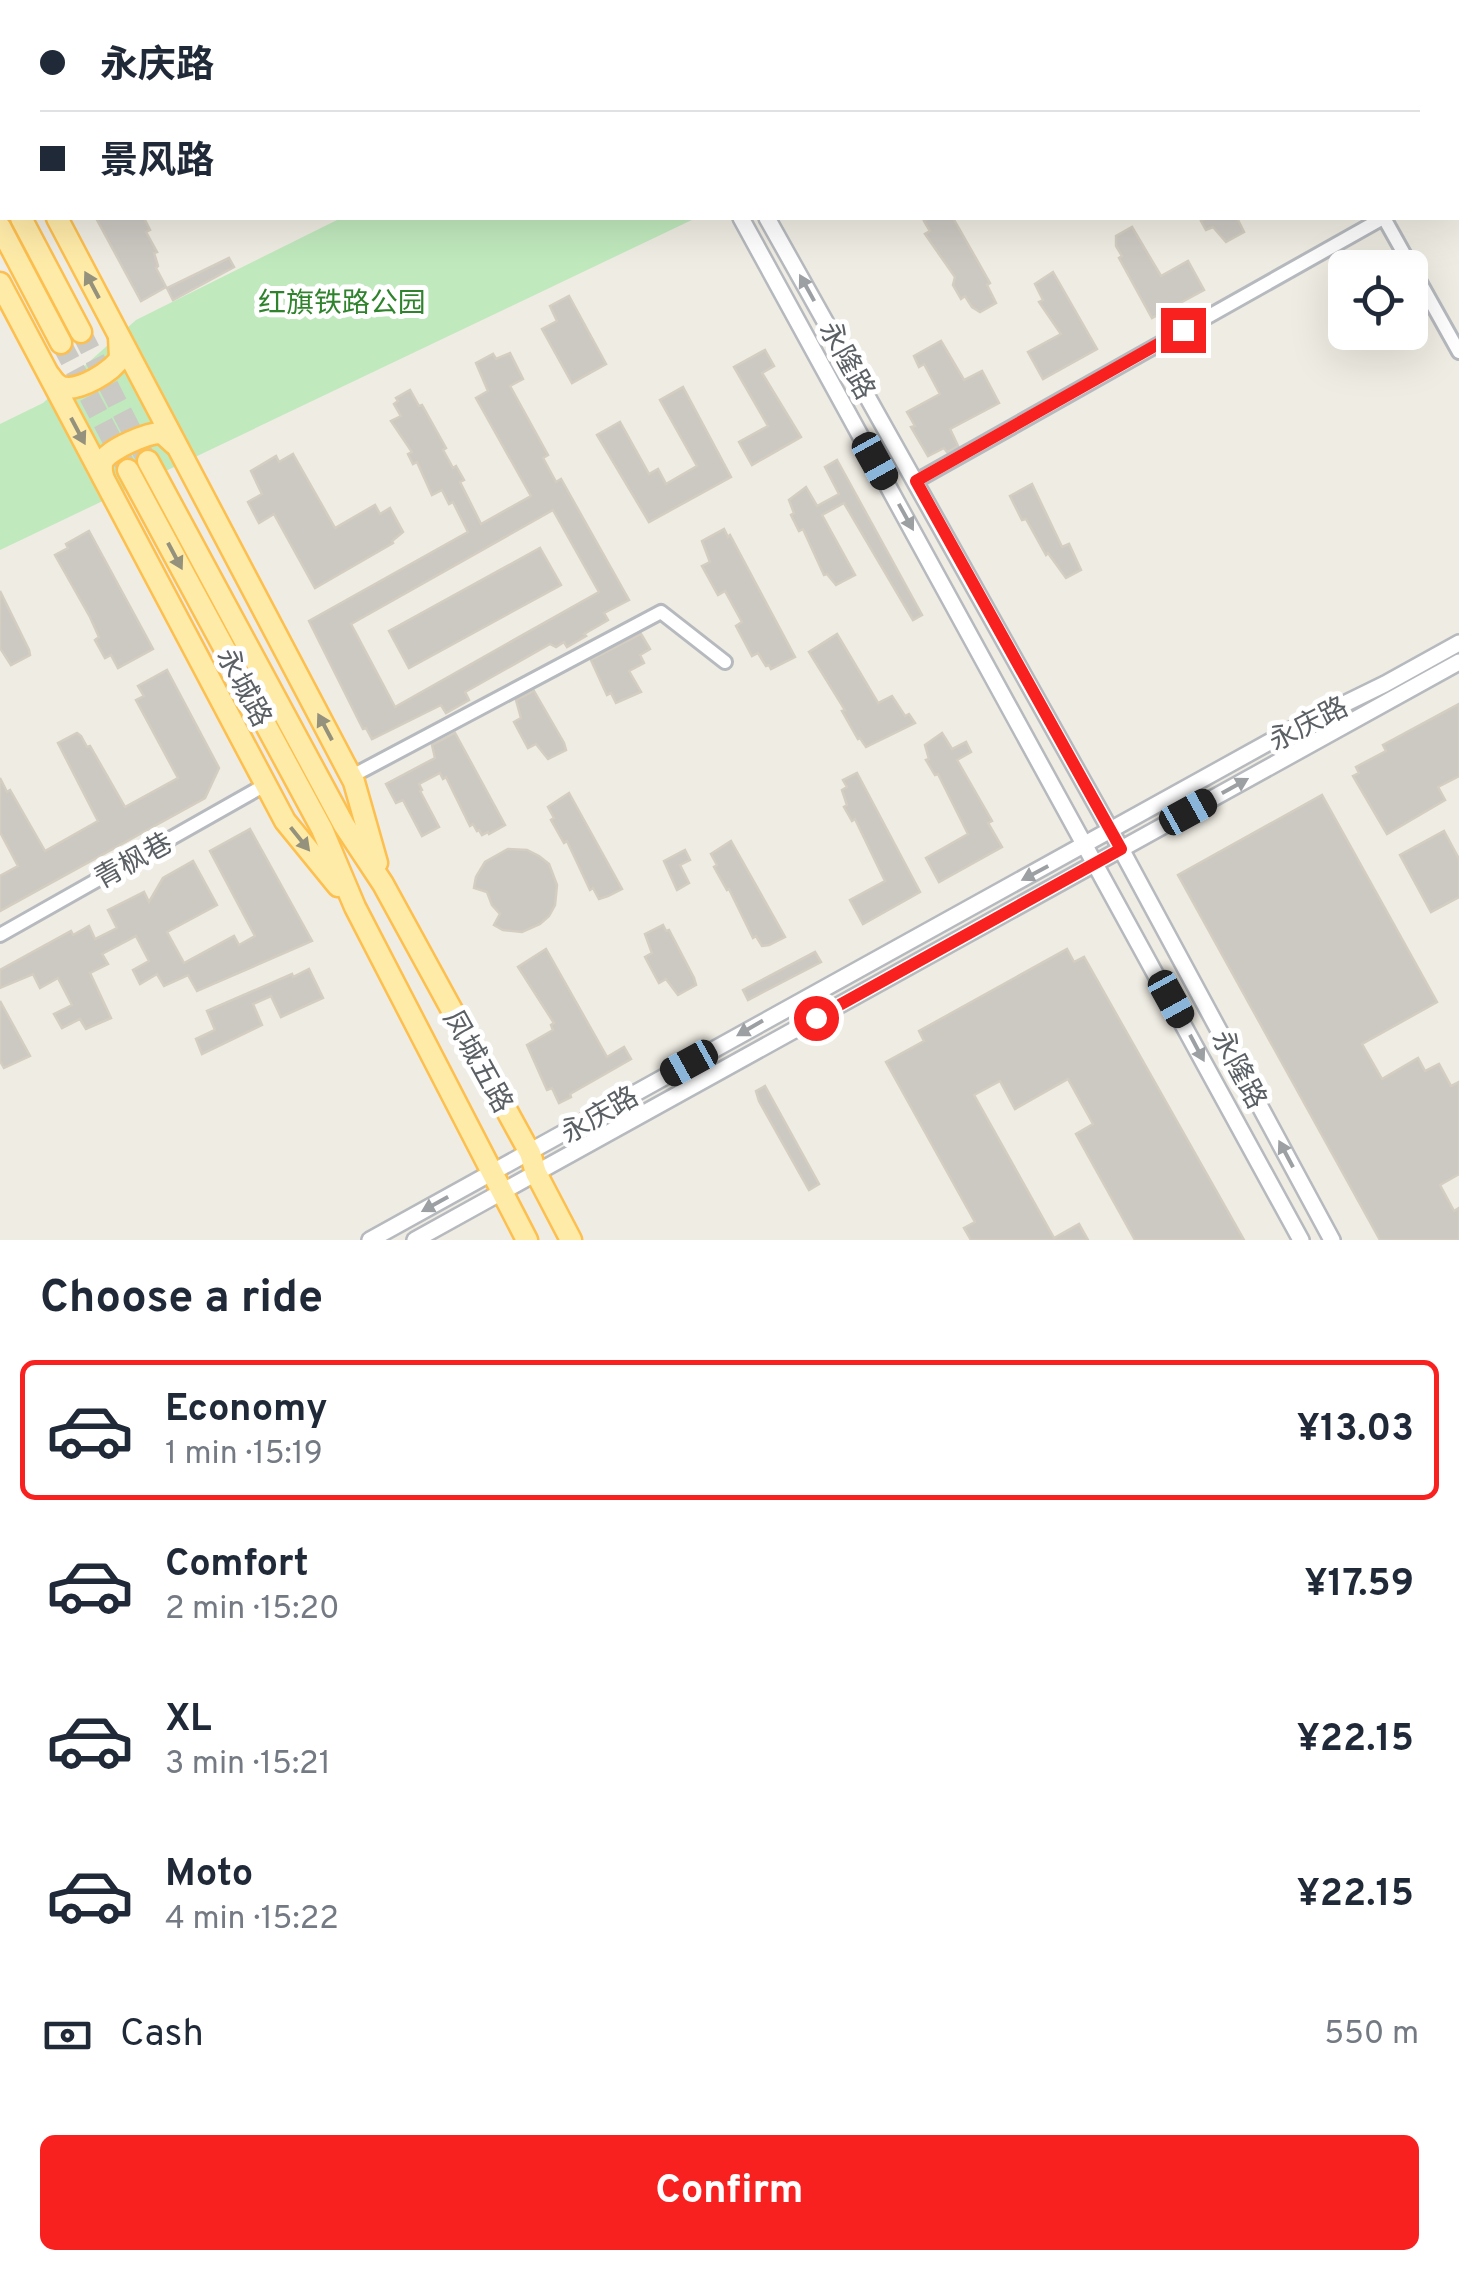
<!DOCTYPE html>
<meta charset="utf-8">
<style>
:root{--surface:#fff;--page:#f6f6f7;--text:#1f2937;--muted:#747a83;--line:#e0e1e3;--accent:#f82120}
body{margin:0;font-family:Overpass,"Noto Sans SC",sans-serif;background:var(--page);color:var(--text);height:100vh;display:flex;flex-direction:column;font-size:38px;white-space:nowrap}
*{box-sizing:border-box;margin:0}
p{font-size:32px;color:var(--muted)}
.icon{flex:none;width:55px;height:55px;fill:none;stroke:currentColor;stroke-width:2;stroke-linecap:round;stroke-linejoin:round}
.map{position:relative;height:1240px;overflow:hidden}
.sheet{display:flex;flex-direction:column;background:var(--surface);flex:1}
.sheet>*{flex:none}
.guide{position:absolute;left:0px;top:0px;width:1460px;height:220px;box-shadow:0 10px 40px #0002;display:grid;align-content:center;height:220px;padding:0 40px;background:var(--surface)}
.fabs{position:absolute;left:1328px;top:250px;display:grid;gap:20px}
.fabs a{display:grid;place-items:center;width:100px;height:100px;border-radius:15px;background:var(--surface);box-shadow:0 10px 40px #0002;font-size:50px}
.end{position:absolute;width:45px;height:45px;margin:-22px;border:12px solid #f82120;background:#fff;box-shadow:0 0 0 5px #fff}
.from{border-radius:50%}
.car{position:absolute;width:30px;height:60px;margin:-30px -15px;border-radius:12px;box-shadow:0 0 8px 2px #0007;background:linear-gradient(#222 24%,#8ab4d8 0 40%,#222 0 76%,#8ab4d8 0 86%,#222 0)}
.guide b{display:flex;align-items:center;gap:35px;height:95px;font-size:38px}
.guide b+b{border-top:2px solid var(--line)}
.guide i{width:25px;height:25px;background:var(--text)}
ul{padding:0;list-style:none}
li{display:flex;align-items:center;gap:30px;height:140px;margin:0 20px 15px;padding:0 20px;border:5px solid transparent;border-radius:15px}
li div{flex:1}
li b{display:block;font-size:38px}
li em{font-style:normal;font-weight:700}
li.on{border-color:var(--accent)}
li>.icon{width:90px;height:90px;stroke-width:1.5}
h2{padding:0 40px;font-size:45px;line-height:120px}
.pay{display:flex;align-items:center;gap:25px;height:110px;padding:0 40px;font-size:38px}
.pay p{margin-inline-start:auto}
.action{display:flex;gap:20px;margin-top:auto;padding:20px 40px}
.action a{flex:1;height:115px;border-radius:15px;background:var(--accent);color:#fff;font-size:40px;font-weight:700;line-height:115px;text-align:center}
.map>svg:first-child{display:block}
.green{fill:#c0e9bd}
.building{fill:#ccc8c2;stroke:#d4cdc1;stroke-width:2.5;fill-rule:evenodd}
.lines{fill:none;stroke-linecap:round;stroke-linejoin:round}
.primary-tunnel{stroke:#cac9c4;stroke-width:20;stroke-dasharray:20 10;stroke-linecap:butt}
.minor-casing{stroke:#b6babe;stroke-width:18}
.tertiary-casing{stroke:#b6babe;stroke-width:20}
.primary-casing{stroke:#fdbf4e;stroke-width:25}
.minor{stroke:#fff;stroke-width:12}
.tertiary{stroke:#fff;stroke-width:15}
.primary{stroke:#ffeba8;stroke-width:20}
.oneway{fill:#94917c}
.oneway2{fill:#9da0a3}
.route{stroke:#f82120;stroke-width:12}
.labels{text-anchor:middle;stroke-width:10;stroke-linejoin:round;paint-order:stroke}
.park-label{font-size:28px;fill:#2f832c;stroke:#fff}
.street-label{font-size:28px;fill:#5b6065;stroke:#fff}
</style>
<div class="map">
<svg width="1459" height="1240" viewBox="0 0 1459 1240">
<rect width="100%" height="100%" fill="#efece3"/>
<path class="green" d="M341,218H696L0,550V424L43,403L136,320Z"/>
<g class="building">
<path d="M96,218H144L150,230L146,232L157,252L154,253L158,266L156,268L166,287L141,301Z"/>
<path d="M930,218H953L990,283L987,285L996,303L980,312L972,307L965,296L961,299L953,285L955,277L925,234L930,231L924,221Z"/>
<path d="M1207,218H1237L1244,232L1226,242L1213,227L1206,230L1201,221Z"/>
<path d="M1132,227L1161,276L1188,261L1204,290L1152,318L1119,258L1122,256L1116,246V236Z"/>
<path d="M229,258L234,267L173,300L167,288Z"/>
<path d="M1053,272L1097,349L1043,379L1028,352L1061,334L1039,302L1043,300L1035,284Z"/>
<path d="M569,296L606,364L572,383L542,329L557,321L550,306Z"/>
<path d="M941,341L964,380L982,371L999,403L950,429L958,446L947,452L944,448L928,456L911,427L915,426L907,412L940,394L924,364L919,367L914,356Z"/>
<path d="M765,350L774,366L762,373L801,437L752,465L739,442L768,426L734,367Z"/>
<path d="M510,353L523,379L510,386L548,455L543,458L556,482L561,479L629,600L604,613L608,620L584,634L586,636L567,647L564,642L556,647L550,644L465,692L469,700L446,713L441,705L372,739L366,728L363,729L309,621L468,532L453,502L449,504L442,490L432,495L417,462L413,464L408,454L412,452L391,421L401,416L394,404L398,401L396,398L410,390L419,406L422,405L446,448L443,450L453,468L456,466L464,480L460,482L481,524L531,496L476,398L488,391L476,363L493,354L496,359ZM553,510L599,592L395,707L351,624Z"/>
<path d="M683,387L731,477L649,522L597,435L620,422L649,474L658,469L666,484L697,466L660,400Z"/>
<path d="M293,454L335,528L375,505L380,514L390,508L403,532L392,541L393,543L315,588L274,514L259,523L248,502L262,494L251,471L276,456L279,462Z"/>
<path d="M837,460L922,615L913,620L844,503L822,515L855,575L836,585L827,574L824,575L803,529L799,531L791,515L794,513L789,500L806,487L817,506L839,494L825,467Z"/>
<path d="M1032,484L1062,547L1069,544L1081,570L1066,578L1048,553L1046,555L1026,519L1022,520L1010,496Z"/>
<path d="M724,529L728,537L730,535L795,657L771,669L769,665L766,666L758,653L752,656L736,626L742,622L725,591L718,595L702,566L710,562L702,541Z"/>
<path d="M89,531L153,649L118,668L111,655L105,658L95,640L99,637L90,617L55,555L68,548L66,544Z"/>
<path d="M540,548L561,585L409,668L389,631Z"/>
<path d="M0,591L29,650L30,655L11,665L0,648Z"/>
<path d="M641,634L650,649L640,655L644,663L629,671L641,692L616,703L611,693L607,695L591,660Z"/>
<path d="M837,634L878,703L892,696L905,716L909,714L915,723L866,747L860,738L858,739L842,711L845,710L809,652Z"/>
<path d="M167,670L219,768L205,798L0,911V876L18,866L0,832V778L7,792L10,790L45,851L98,821L58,743L77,733L81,736L87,747L90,746L125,807L178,778L136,700L144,696L138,686Z"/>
<path d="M534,691L564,743L566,750L548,759L536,744L528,748L514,722L521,718L516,700Z"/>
<path d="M1459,704V776L1438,787L1445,800L1387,834L1353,776L1359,773L1356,767L1386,751L1383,745Z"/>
<path d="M455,733L505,825L489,834L488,832L482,835L479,830L477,831L473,824L470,826L446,777L443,779L440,773L419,784L422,790L420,791L439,827L422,836L403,800L396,803L386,784L435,758L432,745Z"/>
<path d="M942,733L952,749L966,742L971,752L957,760L992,821L988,823L1002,847L939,882L926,858L968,834L938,774L935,775L926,760L929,759L925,745Z"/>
<path d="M857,773L920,892L863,924L850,900L885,881L855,819L852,821L844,807L847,805L842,790L847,787L843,780Z"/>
<path d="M569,793L622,889L608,896L599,899L593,888L590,890L567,841L564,843L551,820L554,818L548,807Z"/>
<path d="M1322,795L1437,1002L1362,1044L1382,1079L1418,1058L1425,1071L1439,1064L1451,1086L1459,1082V1174L1440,1185L1454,1211L1459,1208V1240H1380L1178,875Z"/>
<path d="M250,829L312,941L197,991L188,975L164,986L157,974L140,984L133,970L149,961L136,936L102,954L108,964L90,973L111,1018L86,1029L80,1019L62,1028L54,1014L72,1005L58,978L40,988L33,974L0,988V970L71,931L73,935L89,926L95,939L117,928L108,910L144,892L149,902L163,878L193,861L217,905L167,932L184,963L234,936L239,945L255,936L210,851Z"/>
<path d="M1444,831L1459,859V897L1431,912L1400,855Z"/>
<path d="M731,841L785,937L769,945L762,946L756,936L753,938L729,889L727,890L714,867L717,865L711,854Z"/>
<path d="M508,849L527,850L539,856L549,864L557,885L555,905L549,916L540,924L522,932L503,930L494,925L500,914L492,905L487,892L474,888L476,877L485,862Z"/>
<path d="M685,850L690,860L680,865L689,883L677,890L664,861Z"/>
<path d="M663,925L666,931L669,930L694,978L696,985L678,995L666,979L659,983L645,957L652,953L645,934Z"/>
<path d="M546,949L607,1057L624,1047L631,1059L570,1094L571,1097L559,1103L552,1088L547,1090L527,1045L553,1030L551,1025L554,1023L518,967Z"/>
<path d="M1067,949L1074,962L1084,957L1244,1240H1135L1076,1134L1093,1124L1068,1079L1015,1109L1000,1081L974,1095L1054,1238L1079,1224L1088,1240H971L964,1228L975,1222L886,1062L924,1041L919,1031Z"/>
<path d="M815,952L821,962L748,1000L743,990Z"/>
<path d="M309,969L323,998L281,1017L271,996L253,1004L262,1025L202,1054L196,1039L215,1030L207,1011L292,974L293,977Z"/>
<path d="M0,1001L30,1056L4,1068L0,1061Z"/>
<path d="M765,1086L819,1184L809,1190L759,1101L756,1091Z"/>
</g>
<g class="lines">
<g class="primary-tunnel">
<path d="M81,332L144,455"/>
<path d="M61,343L128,470"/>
</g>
<g class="minor-casing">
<g id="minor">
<path d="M1263,0L1265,2"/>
<path d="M1458,177L1459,176"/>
<path d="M1384,218L1459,352"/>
<path d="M916,481L1383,218"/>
<path d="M354,775L661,612L725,662"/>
<path d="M0,935L265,785"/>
</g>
</g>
<g class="tertiary-casing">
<g id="tertiary">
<path d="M621,0L623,2"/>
<path d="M648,0L649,2"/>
<path d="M741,218L1301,1240"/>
<path d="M767,218L1121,849L1332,1240"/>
<path d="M370,1240L1291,730L1385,684L1459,643"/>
<path d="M415,1240L1459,662"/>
</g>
</g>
<g class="primary-casing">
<g id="primary">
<path d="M0,110L2,115"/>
<path d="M0,177L2,182"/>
<path d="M21,218L81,332"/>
<path d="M57,218L354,782L377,863"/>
<path d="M0,227L61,343"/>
<path d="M0,283L285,821L338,886"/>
<path d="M50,376C54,381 56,385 62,387C79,392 113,371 120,358L119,337"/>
<path d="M148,461L344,825L383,884L530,1153L536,1173L571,1240"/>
<path d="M128,470L322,829L355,907L527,1240"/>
<path d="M103,477C102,470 100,468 103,461C109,449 149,432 162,433L174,444"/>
</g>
</g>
<use href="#minor" class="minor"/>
<use href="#tertiary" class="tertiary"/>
<use href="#primary" class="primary"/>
</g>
<defs><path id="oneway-solid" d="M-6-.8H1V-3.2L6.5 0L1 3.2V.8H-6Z" transform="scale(2.5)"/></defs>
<g class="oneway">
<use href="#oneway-solid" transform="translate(92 285) rotate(-118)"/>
<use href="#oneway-solid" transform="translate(78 431) rotate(62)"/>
<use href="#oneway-solid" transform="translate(175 556) rotate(62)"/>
<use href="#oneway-solid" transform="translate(325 727) rotate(-118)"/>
<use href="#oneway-solid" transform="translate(300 839) rotate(51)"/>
</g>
<g class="oneway2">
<use href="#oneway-solid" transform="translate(807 288) rotate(-119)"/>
<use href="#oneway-solid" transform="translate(906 517) rotate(61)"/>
<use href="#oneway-solid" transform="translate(1235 786) rotate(-29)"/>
<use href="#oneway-solid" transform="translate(1035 873) rotate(152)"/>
<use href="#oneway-solid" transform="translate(750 1028) rotate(150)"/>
<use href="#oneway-solid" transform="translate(1197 1048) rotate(62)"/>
<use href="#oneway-solid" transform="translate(1286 1154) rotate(-118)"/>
<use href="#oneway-solid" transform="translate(435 1204) rotate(151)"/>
</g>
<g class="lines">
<path class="route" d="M816,1018L1121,849L916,481L1183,330"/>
</g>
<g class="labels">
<g class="park-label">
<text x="342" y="312">红旗铁路公园</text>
</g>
<g class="street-label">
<text transform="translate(848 360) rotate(61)" y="10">永隆路</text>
<text transform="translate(245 687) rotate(62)" y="10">永城路</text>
<text transform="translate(1308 723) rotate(-27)" y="10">永庆路</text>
<text transform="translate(133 860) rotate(-29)" y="10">青枫巷</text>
<text transform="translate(479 1061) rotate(61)" y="10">凤城五路</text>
<text transform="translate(1240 1069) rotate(62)" y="10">永隆路</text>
<text transform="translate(599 1114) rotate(-30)" y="10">永庆路</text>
</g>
</g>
</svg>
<div class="fabs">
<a><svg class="icon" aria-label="locate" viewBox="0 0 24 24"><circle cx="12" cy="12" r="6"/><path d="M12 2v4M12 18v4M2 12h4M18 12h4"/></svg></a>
</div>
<i class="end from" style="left:816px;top:1018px"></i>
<i class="end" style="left:1183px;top:330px"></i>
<i class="car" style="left:875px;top:461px;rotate:151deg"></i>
<i class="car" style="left:1188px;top:812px;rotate:61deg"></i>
<i class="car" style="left:1171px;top:999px;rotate:151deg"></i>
<i class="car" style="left:689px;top:1063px;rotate:241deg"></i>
<div class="guide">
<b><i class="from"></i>永庆路</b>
<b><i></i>景风路</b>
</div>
</div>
<section class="sheet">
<h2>Choose a ride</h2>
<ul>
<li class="on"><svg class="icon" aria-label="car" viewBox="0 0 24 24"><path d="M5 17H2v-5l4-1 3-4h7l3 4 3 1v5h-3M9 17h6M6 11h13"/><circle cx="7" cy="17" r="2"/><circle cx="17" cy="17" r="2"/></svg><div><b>Economy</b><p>1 min · 15:19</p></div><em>¥13.03</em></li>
<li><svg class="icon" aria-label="car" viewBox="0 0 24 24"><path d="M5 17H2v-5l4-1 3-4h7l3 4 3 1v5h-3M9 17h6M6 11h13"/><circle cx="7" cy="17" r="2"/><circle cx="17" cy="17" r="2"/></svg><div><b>Comfort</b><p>2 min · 15:20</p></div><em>¥17.59</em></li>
<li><svg class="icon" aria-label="car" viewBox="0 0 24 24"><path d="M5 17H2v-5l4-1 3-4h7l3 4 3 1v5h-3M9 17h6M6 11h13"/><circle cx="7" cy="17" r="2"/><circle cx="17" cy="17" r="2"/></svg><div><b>XL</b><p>3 min · 15:21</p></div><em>¥22.15</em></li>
<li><svg class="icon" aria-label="car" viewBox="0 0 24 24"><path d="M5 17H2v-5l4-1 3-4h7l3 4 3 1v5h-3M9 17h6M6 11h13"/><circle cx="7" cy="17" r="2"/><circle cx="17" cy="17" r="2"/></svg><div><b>Moto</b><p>4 min · 15:22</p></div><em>¥22.15</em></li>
</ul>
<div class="pay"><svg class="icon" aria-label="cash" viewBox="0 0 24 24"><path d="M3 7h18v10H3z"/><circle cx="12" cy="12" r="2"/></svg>Cash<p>550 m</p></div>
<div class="action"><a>Confirm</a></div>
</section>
